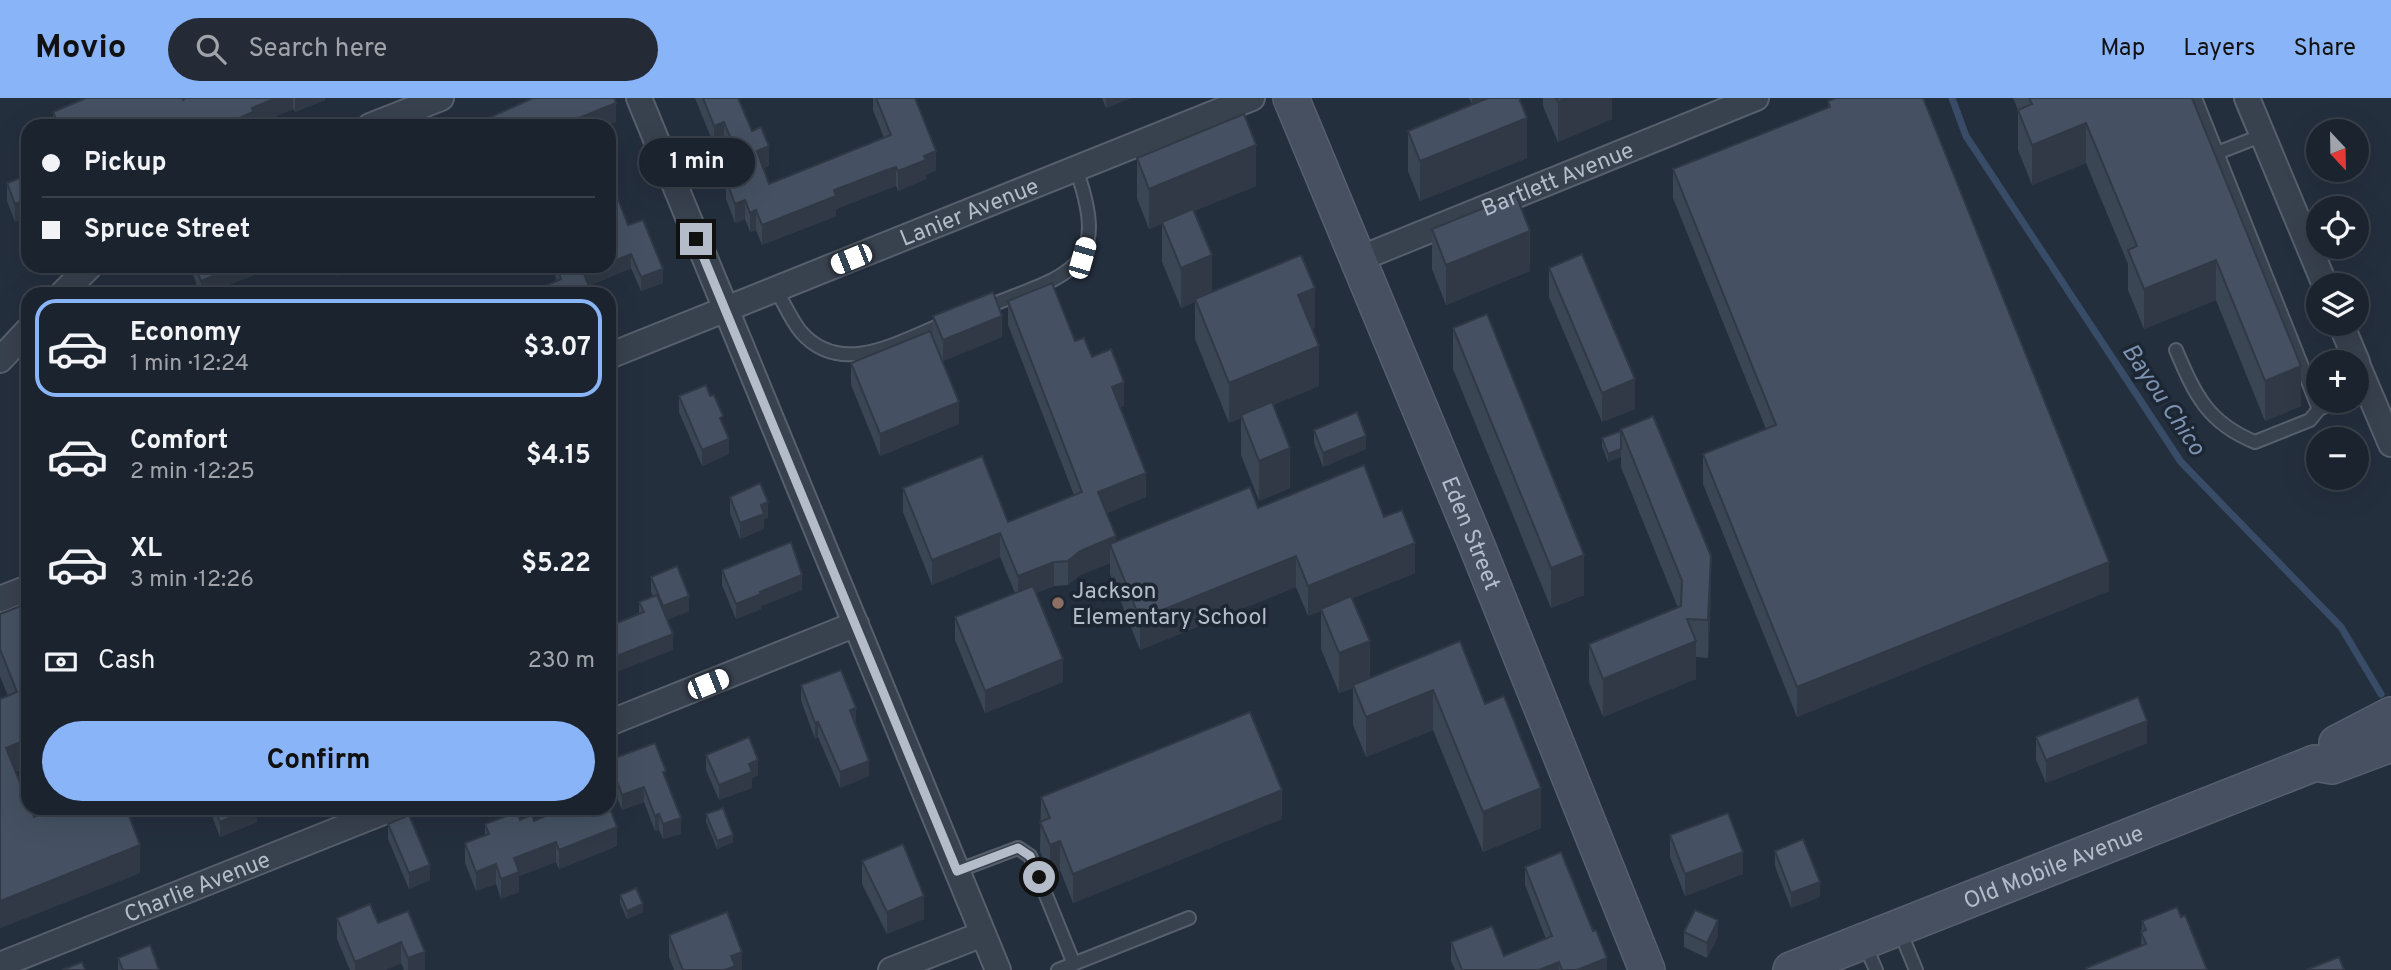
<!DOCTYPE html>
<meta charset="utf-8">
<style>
:root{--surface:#1b232e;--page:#242b36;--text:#f1f3f6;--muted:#a0a4aa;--line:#39404a;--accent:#8ab4f8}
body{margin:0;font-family:Overpass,sans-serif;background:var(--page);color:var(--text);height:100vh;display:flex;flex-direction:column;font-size:26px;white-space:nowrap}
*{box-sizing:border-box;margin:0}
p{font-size:23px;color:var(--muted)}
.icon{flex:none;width:38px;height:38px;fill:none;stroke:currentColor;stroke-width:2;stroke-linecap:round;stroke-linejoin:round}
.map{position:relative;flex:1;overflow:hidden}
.sheet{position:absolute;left:21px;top:189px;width:595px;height:528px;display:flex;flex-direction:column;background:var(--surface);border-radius:21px;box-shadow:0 7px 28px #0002,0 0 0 2px var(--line)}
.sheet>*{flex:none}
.guide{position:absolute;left:21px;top:21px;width:595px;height:154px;border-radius:21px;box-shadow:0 7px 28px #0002,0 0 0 2px var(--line);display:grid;align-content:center;height:154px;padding:0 21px;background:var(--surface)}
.needle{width:46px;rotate:158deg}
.controls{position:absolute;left:2306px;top:21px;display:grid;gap:14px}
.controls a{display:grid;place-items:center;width:63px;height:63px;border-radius:50%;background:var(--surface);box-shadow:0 7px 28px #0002,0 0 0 2px var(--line);font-size:35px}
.end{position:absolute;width:32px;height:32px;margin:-16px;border:9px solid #b4bcc9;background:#111;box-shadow:0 0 0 4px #111}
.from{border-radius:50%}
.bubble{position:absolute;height:49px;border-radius:24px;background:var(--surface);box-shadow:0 7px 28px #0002,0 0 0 2px var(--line);font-size:23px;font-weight:700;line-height:49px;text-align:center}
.car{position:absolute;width:21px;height:42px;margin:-21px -10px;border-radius:9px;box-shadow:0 0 5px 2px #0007;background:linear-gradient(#fff 24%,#345 0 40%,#fff 0 76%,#345 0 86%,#fff 0)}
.guide b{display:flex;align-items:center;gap:24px;height:66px;font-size:26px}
.guide b+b{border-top:2px solid var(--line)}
.guide i{width:18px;height:18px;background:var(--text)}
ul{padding:12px 0 0;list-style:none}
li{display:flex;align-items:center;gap:21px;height:98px;margin:0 14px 10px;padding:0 7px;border:4px solid transparent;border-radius:21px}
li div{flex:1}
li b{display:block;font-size:26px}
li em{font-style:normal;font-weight:700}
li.current{border-color:var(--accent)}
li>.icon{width:63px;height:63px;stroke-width:1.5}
.pay{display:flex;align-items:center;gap:18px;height:77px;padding:0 21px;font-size:26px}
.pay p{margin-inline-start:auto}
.action{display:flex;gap:14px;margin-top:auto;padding:14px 21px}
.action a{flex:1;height:80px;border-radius:42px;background:var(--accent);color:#111;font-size:28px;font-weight:700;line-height:80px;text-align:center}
header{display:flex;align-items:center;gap:42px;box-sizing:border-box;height:98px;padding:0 35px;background:var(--accent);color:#111}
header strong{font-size:33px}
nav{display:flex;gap:38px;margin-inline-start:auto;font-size:24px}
.search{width:490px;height:63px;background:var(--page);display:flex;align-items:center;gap:18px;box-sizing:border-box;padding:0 24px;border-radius:38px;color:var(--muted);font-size:26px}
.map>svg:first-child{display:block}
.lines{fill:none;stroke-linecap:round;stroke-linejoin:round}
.stream{stroke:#394c67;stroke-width:7}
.lane-casing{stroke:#565f6c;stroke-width:16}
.street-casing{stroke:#565f6c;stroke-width:28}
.secondary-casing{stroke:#565f6c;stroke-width:38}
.lane{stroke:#38414e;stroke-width:12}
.street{stroke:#38414e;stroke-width:24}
.secondary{stroke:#465061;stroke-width:35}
.wall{fill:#3b4654}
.shaded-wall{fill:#303945}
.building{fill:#455162;stroke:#303945;stroke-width:2}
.route{stroke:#b4bcc9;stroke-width:9}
.education-dot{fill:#8d6e63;stroke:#1d2633;stroke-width:2.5}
.labels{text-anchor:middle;stroke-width:7;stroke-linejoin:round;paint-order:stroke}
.street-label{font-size:23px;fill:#b4bcc9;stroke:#1d2633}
.poi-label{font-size:23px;fill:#b4bcc9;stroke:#1d2633;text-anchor:start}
.water-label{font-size:24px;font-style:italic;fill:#7c92b1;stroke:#1d2633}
</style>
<header>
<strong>Movio</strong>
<div class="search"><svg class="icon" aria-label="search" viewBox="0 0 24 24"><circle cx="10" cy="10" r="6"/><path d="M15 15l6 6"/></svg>Search here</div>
<nav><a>Map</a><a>Layers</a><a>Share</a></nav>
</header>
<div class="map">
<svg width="2391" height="872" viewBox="0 0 2391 872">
<rect width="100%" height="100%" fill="#242f3e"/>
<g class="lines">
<path class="stream" d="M1952,0L1966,38L2181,364L2341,529L2381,596"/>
<g class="lane-casing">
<g id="lane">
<path d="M2217,55L2263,37"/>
<path d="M776,191C784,205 791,222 801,234C842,281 902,242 948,224"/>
<path d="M984,210C1067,176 1113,174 1076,71"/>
<path d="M2176,252C2195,297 2208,325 2255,344L2310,322L2319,311L2195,0"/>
<path d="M2319,311L2337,303"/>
<path d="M957,773L1018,750L1030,758L1074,866"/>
<path d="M1900,833L1916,872"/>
<path d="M1865,847L1876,872"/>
<path d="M1058,872L1189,820"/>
</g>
</g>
<g class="street-casing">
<g id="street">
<path d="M639,0L998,872"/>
<path d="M2247,0L2325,187"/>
<path d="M370,28L441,0"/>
<path id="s1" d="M1359,161L1756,0"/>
<path d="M62,196L90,168"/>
<path d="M2341,226L2357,264"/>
<path id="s2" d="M609,258L1252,0"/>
<path d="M0,262L28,232"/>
<path d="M2357,266L2391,346"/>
<path d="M0,501L28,490"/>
<path d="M609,625L856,526"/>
<path id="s3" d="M0,867L393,710"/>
<path d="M891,872L983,836"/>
</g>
</g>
<g class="secondary-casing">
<g id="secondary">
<path id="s4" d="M1291,0L1477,448L1647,872"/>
<path d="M2337,645L2391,617"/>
<path id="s5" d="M1791,872L2315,665L2332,668L2391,646"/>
</g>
</g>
<use href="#lane" class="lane"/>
<use href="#street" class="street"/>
<use href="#secondary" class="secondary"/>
</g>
<g class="wall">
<path d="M194,0H325V2L295,14L293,11L253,28H53V14L147,1L183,2Z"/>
<path d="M695,0H738L752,33L769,68L763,70L769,86L884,40L873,12V0H915L936,72L926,77V81L898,93L896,88L884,92L836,111V118L762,147L756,132L750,134L745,121L735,125L726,101V82L731,80V65L733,64L724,43L714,47Z"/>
<path d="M1102,0H1131L1106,10Z"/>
<path d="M1469,0H1519L1527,60L1420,103L1408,73V33L1472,6Z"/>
<path d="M1543,0H1612V21L1558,44L1543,8Z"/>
<path d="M2013,0H2192L2301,308L2265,323L2216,202L2144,231L2128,192V166L2086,65L2032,87L2018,52V12Z"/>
<path d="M1828,3L2109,493L1797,619L1703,386V356L1766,331L1673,100V71L1828,10Z"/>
<path d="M1137,60L1256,88L1194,113L1212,194L1315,230L1312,231L1319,288L1273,307L1290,390L1259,403L1241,357V320L1229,325L1195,241V204L1181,210L1162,164V126L1149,131L1137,100Z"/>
<path d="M28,77L15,124L7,103V85Z"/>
<path d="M628,127L663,185L641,193L631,170L589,188L592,196H541V190L557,183L553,172V168H556Z"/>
<path d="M1432,131L1530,173L1446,207L1432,171Z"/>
<path d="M190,168H254V177L206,196H200Z"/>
<path d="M1549,170L1635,311L1602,324L1549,199Z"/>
<path d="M1008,203L1075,243L1092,259L1124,308L1120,310L1146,399L1106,415L1116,443L1258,410L1384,419L1415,475L1353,500L1370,580L1460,543L1485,606L1541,730L1483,754L1433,632L1366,659L1353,627V590L1339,595L1321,551V513L1308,518L1296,489L1140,552L1110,476V465L1080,477L1068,487L1054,488L1036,495L1063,584L985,615L955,542V519L1015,495L1000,459L932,487L903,414V390L1008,424L1074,397L1008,227Z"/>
<path d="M933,218L1002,239L943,263L933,239Z"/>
<path d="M1453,230L1584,497L1551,510L1453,271Z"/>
<path d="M851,265L959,326L880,358L851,287Z"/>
<path d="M679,298H710L723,329L729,356L702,368L679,314Z"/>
<path d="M1314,332L1366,351L1323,369L1314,345Z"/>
<path d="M1621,333L1711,496L1708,560L1696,559V581L1603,619L1589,584V546L1678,510L1621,369V359L1608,364L1602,348V340Z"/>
<path d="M730,399L768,420L764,421V431L740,441L730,415Z"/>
<path d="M722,472L802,492L761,508V511L736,521L722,487Z"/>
<path d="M651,479L689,513L667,522L673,552L639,515V504L653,498L651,494Z"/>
<path d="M28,505V668L16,674L34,719L140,775L0,830V601L8,598L0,578V516Z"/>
<path d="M801,587L856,625L869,678L840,690L818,639L815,641L801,602Z"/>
<path d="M2036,639L2147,645L2046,685L2036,662Z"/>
<path d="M706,657L758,677L752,680V690L719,702L706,672Z"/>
<path d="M609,662L666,681L681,736L663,741L659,732L655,733L644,704L622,712L609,678Z"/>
<path d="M1041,699L1282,721L1073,805L1060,772L1050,776L1040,753Z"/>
<path d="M209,710H257V724L220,739Z"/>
<path d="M706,716L733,744L717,751L706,724Z"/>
<path d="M520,722L534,723L617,748L559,771L556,764L519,778V794L501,801L496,786L476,793L465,765V745L485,738V726Z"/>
<path d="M388,726L430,782L409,791L388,741Z"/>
<path d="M1670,737L1743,776L1685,798L1670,759Z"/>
<path d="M1775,753L1820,799L1791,810L1775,768Z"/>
<path d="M862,763L924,821L887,836L862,786Z"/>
<path d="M1525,769L1607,872H1455L1451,863V844L1504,858L1546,841L1525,787Z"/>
<path d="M620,797L643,814L627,821L620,805Z"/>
<path d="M408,813L425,872H404L401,865L385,872H350L337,841V820L378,825Z"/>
<path d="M2181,819L2207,872H2086V870L2141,848L2142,823Z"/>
<path d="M1684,834L1718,838L1707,860L1684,849Z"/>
<path d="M669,837L742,872H674L669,859Z"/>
<path d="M118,860L159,872H118Z"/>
</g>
<g class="shaded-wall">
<path d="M276,0H293V11L253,28H221L252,10Z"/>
<path d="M295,0H325V2L295,14Z"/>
<path d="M1106,0H1131L1106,10Z"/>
<path d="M1472,0H1491L1472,8Z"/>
<path d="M1566,0H1612V21L1558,44V4Z"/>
<path d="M616,5V24L607,28H559Z"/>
<path d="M1527,20V60L1420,103V63Z"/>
<path d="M724,24V43L714,47V28Z"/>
<path d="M2086,25V65L2032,87V47Z"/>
<path d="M1256,47V88L1149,131V91Z"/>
<path d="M769,48V68L757,73V53Z"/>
<path d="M936,53V72L926,77V81L898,93V73L924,58Z"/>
<path d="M896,69V88L836,111V118L762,147V127L834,92L884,73Z"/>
<path d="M28,101V119L15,124V106Z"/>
<path d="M745,102V121L735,125V106Z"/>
<path d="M756,112V132L750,134V115Z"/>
<path d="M1530,133V173L1446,207V167Z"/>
<path d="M631,156V170L584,190V176L602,168H609V165Z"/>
<path d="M1212,157V197L1195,201V204L1181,210V170Z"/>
<path d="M2216,162V202L2144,231V191Z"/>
<path d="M238,168H254V177L206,196H201V183Z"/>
<path d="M342,168H360V170L336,178V170Z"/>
<path d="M663,171V185L641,193V179Z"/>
<path d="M1315,190V230L1298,237V197Z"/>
<path d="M1002,218V239L943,263V242Z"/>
<path d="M1319,248V288L1242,320L1241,317V320L1229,325V285Z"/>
<path d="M2301,268V308L2265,323V283Z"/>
<path d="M1635,281V311L1602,324V295Z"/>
<path d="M1124,284V308L1112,313V289Z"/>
<path d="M959,304V326L880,358V336Z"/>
<path d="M1366,338V351L1323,369V355Z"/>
<path d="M729,341V356L702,368V352Z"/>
<path d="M1290,350V390L1259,403V363Z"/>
<path d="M1621,351V359L1608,364V356Z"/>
<path d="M1146,375V399L1098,419V394Z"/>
<path d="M768,404V420L764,421V431L740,441V425L761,407Z"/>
<path d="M1000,435V459L932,487V462Z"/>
<path d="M1116,438V460L1110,446V465L1080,477L1068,487V463L1080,453Z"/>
<path d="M1415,445V475L1322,513L1321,511V513L1308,518V488Z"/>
<path d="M1584,457V497L1551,510V470Z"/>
<path d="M1296,458V489L1140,552V521Z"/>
<path d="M1711,458V496L1708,560V522Z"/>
<path d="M1054,464V488L1018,502V478Z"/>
<path d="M2109,464V493L1797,619V589Z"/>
<path d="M802,477V492L761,508V511L736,521V506L760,494Z"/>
<path d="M689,498V513L663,524V508Z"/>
<path d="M673,536V552L609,577V561Z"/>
<path d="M1370,543V583L1353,587V590L1339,595V555Z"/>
<path d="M1696,543V581L1603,619V581Z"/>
<path d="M1063,561V584L985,615V593Z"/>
<path d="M1433,592V632L1366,659V619Z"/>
<path d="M856,610V625L850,628V612Z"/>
<path d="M2147,623V645L2046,685V662Z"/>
<path d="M818,624V639L815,641V625Z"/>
<path d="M28,641V668L6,677V650Z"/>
<path d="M758,662V677L752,680V690L719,702V687L749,666Z"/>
<path d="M869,663V678L840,690V674Z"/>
<path d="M644,689V704L622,712V697Z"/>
<path d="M1541,690V730L1483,754V714Z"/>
<path d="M1282,692V721L1073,805V776Z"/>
<path d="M253,710H257V724L220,739V724Z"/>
<path d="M659,716V732L655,733V718Z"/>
<path d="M681,720V736L663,741V726Z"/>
<path d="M617,729V748L559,771V752Z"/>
<path d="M733,737V744L717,751V743Z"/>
<path d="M1060,743V772L1050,776V747Z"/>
<path d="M556,744V764L519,778V794L501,801V781L514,760Z"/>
<path d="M140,747V775L0,830V803Z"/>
<path d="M1743,754V776L1685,798V776Z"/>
<path d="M496,766V786L476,793V774Z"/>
<path d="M430,767V782L409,791V775Z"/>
<path d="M1820,784V799L1791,810V795Z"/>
<path d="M924,798V821L887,836V814Z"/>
<path d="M643,806V814L627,821V813Z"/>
<path d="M1718,822V838L1707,860V845Z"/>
<path d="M401,844V865L385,872H355V864Z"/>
<path d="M425,854V872H408V860Z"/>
<path d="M742,854V872H725L731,858Z"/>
<path d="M1607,860V872H1577Z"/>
<path d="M1559,864V872H1539Z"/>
</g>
<g class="building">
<path d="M86,0H182L183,2L186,0H276L252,10L253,14L221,28H59L53,14Z"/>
<path d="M533,0H614L616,5L559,28H471Z"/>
<path d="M703,0H738L752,33L761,29L769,48L757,53L769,86L891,37L876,0H915L936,53L924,58L926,62L898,73L896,69L884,73L834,92L836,98L762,127L756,112L750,115L745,102L735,106L726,82L736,78L731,65L739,61L724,24L714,28Z"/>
<path d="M1488,0H1519L1527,20L1420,63L1408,33Z"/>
<path d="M1556,0H1566L1558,4Z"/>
<path d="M1836,0H1923L2109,464L1797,589L1703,356L1776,327L1673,71L1830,9L1828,3Z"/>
<path d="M2029,0H2192L2301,268L2265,283L2216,162L2144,191L2128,152L2137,148L2086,25L2032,47L2018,12L2032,6Z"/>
<path d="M1244,16L1256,47L1149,91L1137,60Z"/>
<path d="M28,77V101L15,106L7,85Z"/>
<path d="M1516,97L1530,133L1446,167L1432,131Z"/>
<path d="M618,101L628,127L643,122L663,171L641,179L631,156L609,165V105Z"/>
<path d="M1193,111L1212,157L1181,170L1162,124Z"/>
<path d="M1582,156L1635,281L1602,295L1549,170Z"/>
<path d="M1301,157L1315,190L1298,197L1319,248L1229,285L1195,201Z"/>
<path d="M195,168H238L201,183Z"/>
<path d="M556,168H602L584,176L592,196H543L541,190L561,181Z"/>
<path d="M1052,185L1075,243L1084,240L1092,259L1111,251L1124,284L1112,289L1146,375L1098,394L1116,438L1080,453L1068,463L1054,464L1018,478L1000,435L932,462L903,390L982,358L1008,424L1082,394L1008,203Z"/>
<path d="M993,194L1002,218L943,242L933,218Z"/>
<path d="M1487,216L1584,457L1551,470L1453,230Z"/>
<path d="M930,233L959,304L880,336L851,265Z"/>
<path d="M706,287L710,298L714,297L723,318L720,320L729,341L702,352L679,298Z"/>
<path d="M1272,304L1290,350L1259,363L1241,317Z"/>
<path d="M1357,314L1366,338L1323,355L1314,332Z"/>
<path d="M1653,318L1711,458L1708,522L1687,521L1696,543L1603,581L1589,546L1681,508L1682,483L1621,331Z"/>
<path d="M1621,333V351L1608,356L1602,340Z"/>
<path d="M1364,367L1384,419L1402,412L1415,445L1308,488L1296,458L1140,521L1110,446L1250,389L1258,410Z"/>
<path d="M760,385L768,404L761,407L764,416L740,425L730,399Z"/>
<path d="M791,444L802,477L760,494L761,496L736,506L722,472Z"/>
<path d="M677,468L689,498L663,508L651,479Z"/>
<path d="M1033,488L1063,561L985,593L955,519Z"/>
<path d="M657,497L673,536L609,561V528L644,514L639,504Z"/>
<path d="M1351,498L1370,543L1339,555L1321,511Z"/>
<path d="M28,505V641L6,650L28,704V710H31L34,719L55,710H126L140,747L0,803V601L17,594L0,551V516Z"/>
<path d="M1460,543L1485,606L1504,598L1541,690L1483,714L1433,592L1366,619L1353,587Z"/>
<path d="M841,572L856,610L850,612L869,663L840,674L818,624L815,625L801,587Z"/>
<path d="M2138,599L2147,623L2046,662L2036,639Z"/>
<path d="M1250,614L1282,692L1073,776L1060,743L1050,747L1040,724L1050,720L1041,699Z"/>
<path d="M749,639L758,662L749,666L752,674L719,687L706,657Z"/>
<path d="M655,645L666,673L663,674L681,720L663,726L659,716L655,718L644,689L622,697L609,663V662Z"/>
<path d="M609,708L617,729L559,752L556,744L514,760L519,774L501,781L496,766L476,774L465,745L489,736L485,726L517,714L520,722L532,717L534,723L565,710H609Z"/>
<path d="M215,710H253L220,724Z"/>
<path d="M723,710L733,737L717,743L706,716Z"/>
<path d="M1728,715L1743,754L1685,776L1670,737Z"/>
<path d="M409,717L430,767L409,775L388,726Z"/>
<path d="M1803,741L1820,784L1791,795L1775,753Z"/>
<path d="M903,746L924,798L887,814L862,763Z"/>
<path d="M1561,754L1593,833L1596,832L1607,860L1577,872H1562L1559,864L1539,872H1462L1451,844L1492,828L1504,858L1552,838L1525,769Z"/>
<path d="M636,790L643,806L627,813L620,797Z"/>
<path d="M370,806L378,825L408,813L425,854L408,860L401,844L355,864L337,820Z"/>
<path d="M2177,809L2181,819L2185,817L2207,872H2087L2086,870L2146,846L2141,834L2146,832L2142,823Z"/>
<path d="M1695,812L1718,822L1707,845L1684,834Z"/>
<path d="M727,814L742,854L731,858L735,868L725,872H683L669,837Z"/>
<path d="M150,847L159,872H123L118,860Z"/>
<path d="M2339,859L2344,872H2306Z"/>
<path d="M82,864L85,872H62Z"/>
</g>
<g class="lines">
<path class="route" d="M696,141L957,773L1018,750L1030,758L1039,779"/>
</g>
<circle class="education-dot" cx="1058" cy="505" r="7"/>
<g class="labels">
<g class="street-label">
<text dy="8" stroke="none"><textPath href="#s1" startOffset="214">Bartlett Avenue</textPath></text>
<text dy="8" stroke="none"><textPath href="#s2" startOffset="388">Lanier Avenue</textPath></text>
<text dy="8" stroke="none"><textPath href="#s4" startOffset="471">Eden Street</textPath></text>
<text dy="8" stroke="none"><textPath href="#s5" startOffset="282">Old Mobile Avenue</textPath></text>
<text dy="8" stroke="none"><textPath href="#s3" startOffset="212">Charlie Avenue</textPath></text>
</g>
<g class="poi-label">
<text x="1072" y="500">Jackson<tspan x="1072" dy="26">Elementary School</tspan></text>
</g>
<g class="water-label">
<text transform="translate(2164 301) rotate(56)" y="8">Bayou Chico</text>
</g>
</g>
</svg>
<div class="controls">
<a><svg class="needle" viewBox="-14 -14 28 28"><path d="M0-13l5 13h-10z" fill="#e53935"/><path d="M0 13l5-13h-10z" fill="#a0a4aa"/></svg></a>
<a><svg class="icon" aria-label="locate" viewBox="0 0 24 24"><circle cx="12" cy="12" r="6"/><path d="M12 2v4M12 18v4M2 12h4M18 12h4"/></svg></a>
<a><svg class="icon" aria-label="layers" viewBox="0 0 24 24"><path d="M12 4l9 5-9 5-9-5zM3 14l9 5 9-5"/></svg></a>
<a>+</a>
<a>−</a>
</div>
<i class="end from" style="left:1039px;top:779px"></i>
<i class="end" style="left:696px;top:141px"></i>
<div class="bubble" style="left:639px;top:40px;width:116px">1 min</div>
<i class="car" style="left:1082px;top:160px;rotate:16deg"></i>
<i class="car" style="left:851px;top:161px;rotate:248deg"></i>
<i class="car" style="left:708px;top:586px;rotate:68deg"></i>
<div class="guide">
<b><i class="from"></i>Pickup</b>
<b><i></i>Spruce Street</b>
</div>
<section class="sheet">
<ul>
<li class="current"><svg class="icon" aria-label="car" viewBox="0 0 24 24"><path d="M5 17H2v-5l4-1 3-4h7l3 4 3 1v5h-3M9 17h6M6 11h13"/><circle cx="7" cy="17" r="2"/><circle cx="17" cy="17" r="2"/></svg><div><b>Economy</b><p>1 min · 12:24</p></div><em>$3.07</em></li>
<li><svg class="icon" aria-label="car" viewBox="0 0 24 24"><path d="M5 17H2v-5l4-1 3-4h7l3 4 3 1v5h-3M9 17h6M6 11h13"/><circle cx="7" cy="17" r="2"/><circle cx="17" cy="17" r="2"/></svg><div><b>Comfort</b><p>2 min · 12:25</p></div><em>$4.15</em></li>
<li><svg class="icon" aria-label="car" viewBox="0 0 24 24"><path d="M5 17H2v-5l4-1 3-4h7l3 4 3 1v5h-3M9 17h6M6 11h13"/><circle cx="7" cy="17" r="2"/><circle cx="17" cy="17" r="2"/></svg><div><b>XL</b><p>3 min · 12:26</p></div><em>$5.22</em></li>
</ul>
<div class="pay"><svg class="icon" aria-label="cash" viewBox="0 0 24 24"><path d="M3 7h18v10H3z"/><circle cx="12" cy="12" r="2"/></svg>Cash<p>230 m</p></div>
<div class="action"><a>Confirm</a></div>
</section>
</div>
